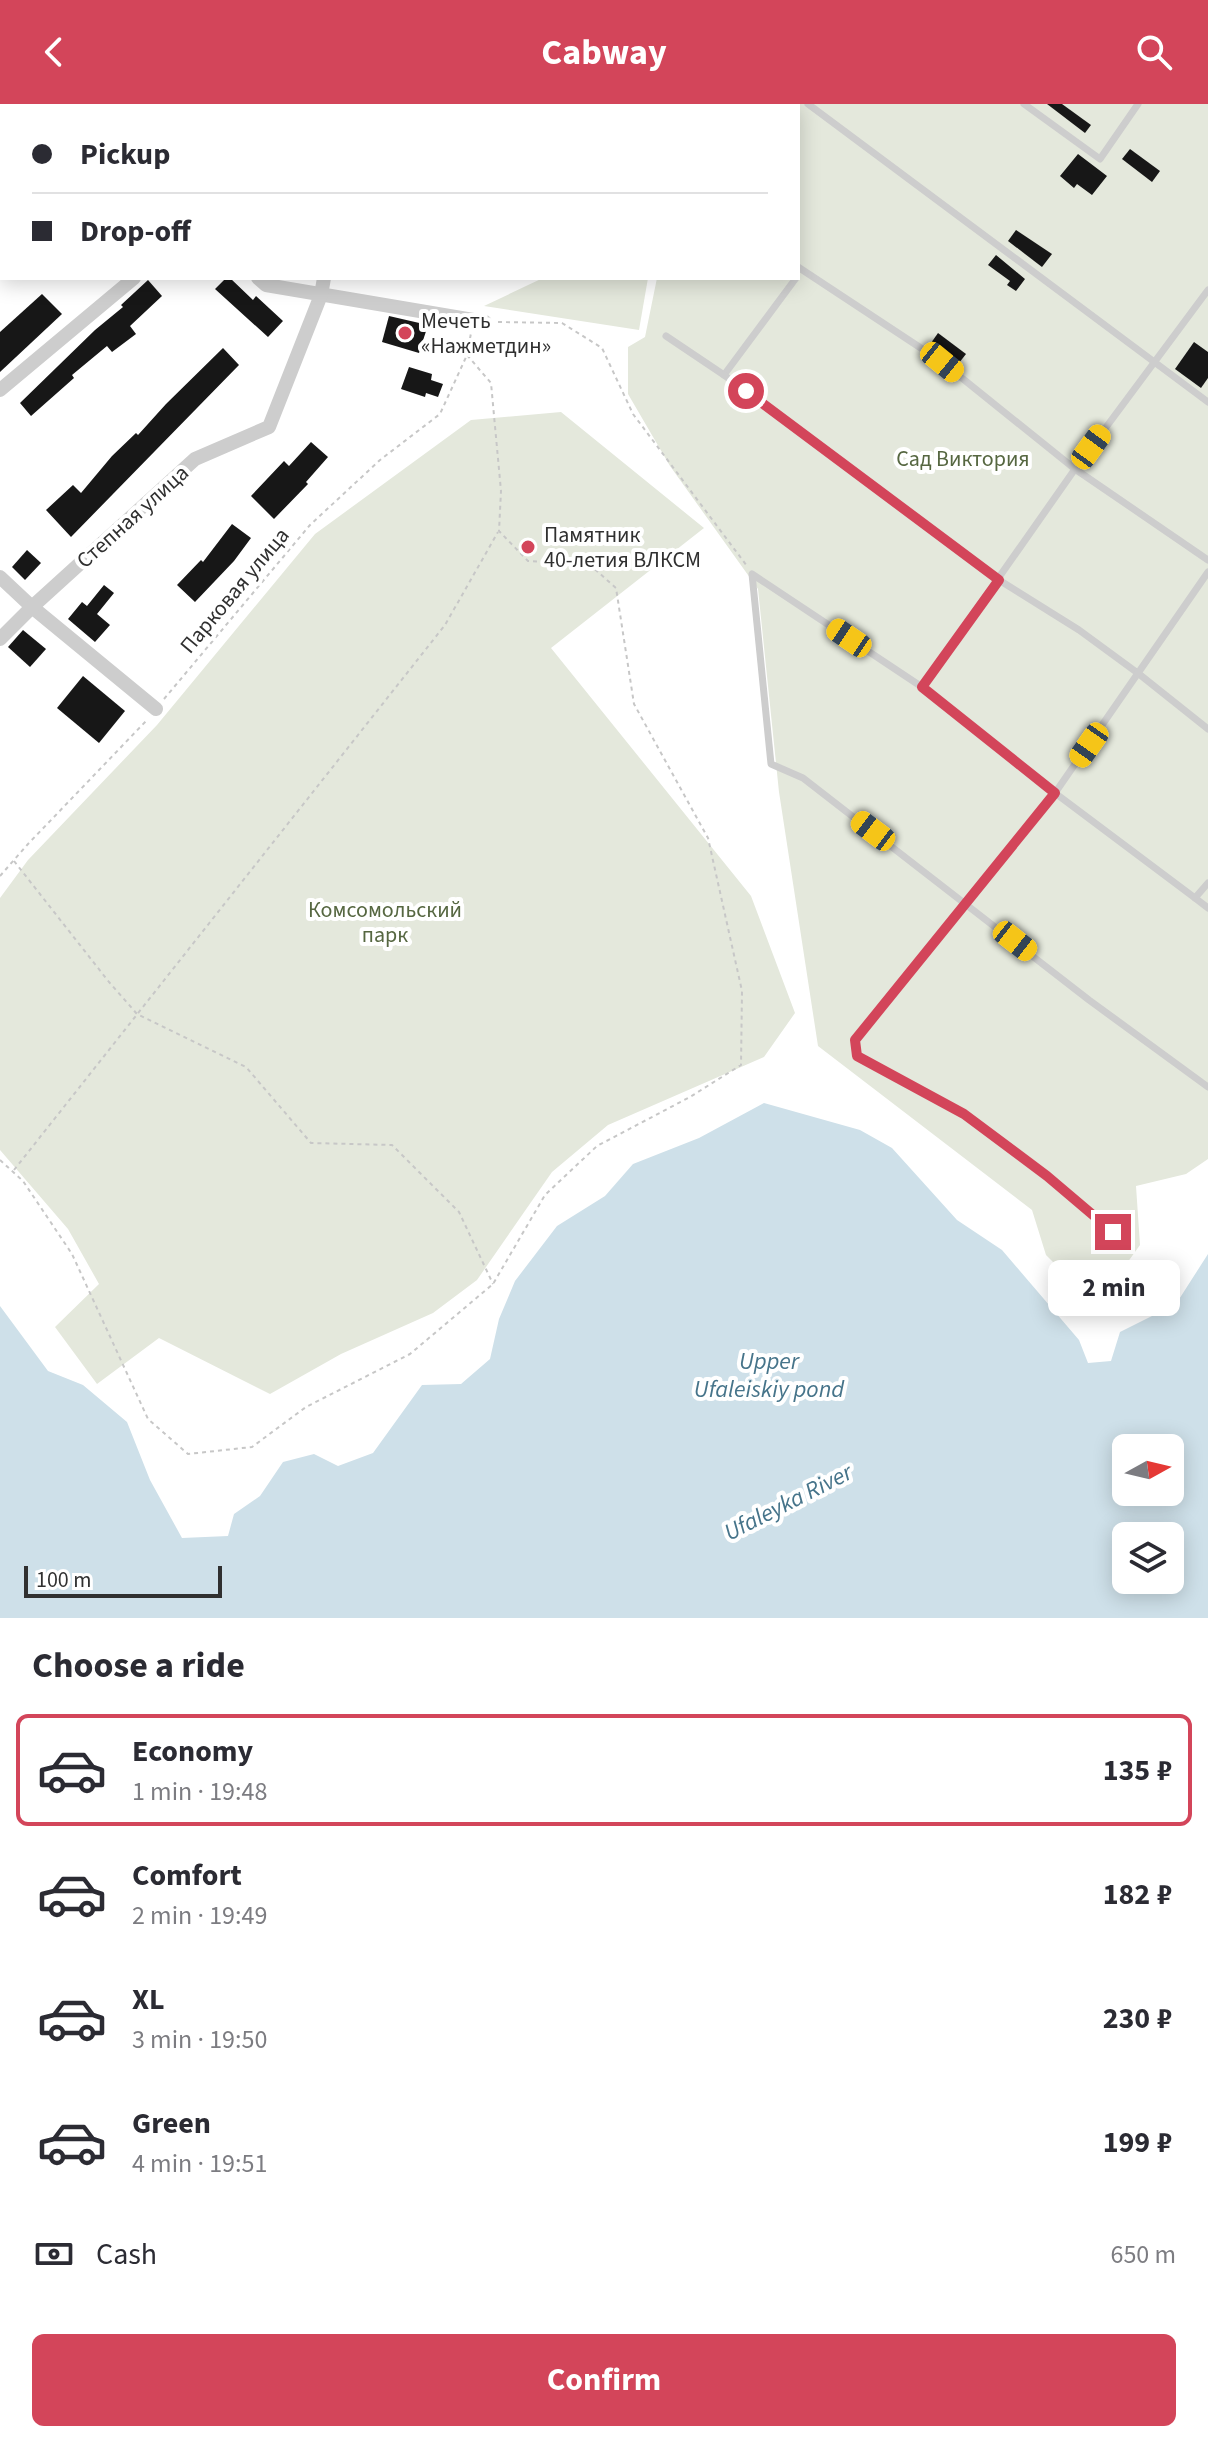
<!DOCTYPE html>
<meta charset="utf-8">
<style>
:root{--surface:#fff;--page:#f7f7f7;--text:#2b2b33;--muted:#7c7c81;--line:#e1e1e2;--accent:#d3455a}
body{margin:0;font-family:"Source Sans 3",sans-serif;background:var(--page);color:var(--text);height:100vh;display:flex;flex-direction:column;font-size:30px;white-space:nowrap}
*{box-sizing:border-box;margin:0}
p{font-size:26px;color:var(--muted)}
.icon{flex:none;width:44px;height:44px;fill:none;stroke:currentColor;stroke-width:2;stroke-linecap:round;stroke-linejoin:round}
.map{position:relative;height:1514px;overflow:hidden}
.sheet{display:flex;flex-direction:column;background:var(--surface);flex:1}
.sheet>*{flex:none}
.hud{position:absolute;left:0px;top:0px;width:800px;height:176px;box-shadow:0 4px 20px #0003;display:grid;align-content:center;height:176px;padding:0 32px;background:var(--surface)}
.needle{width:52px;rotate:82deg}
.tools{position:absolute;left:1112px;top:1330px;display:grid;gap:16px}
.tools a{display:grid;place-items:center;width:72px;height:72px;border-radius:12px;background:var(--surface);box-shadow:0 4px 20px #0003;font-size:40px}
.scale{position:absolute;left:24px;bottom:20px;width:198px;box-sizing:border-box;padding-left:8px;border:4px solid #303030;border-top:0;font-size:22px;line-height:28px;white-space:nowrap;color:#303030;-webkit-text-stroke:6px #fff;paint-order:stroke}
.end{position:absolute;width:36px;height:36px;margin:-18px;border:10px solid #d3455a;background:#fff;box-shadow:0 0 0 4px #fff}
.from{border-radius:50%}
.bubble{position:absolute;height:56px;border-radius:12px;background:var(--surface);box-shadow:0 4px 20px #0003;font-size:26px;font-weight:700;line-height:56px;text-align:center}
.car{position:absolute;width:24px;height:48px;margin:-24px -12px;border-radius:10px;box-shadow:0 0 6px 2px #0007;background:linear-gradient(#f5c518 24%,#345 0 40%,#f5c518 0 76%,#345 0 86%,#f5c518 0)}
.hud b{display:flex;align-items:center;gap:28px;height:76px;font-size:30px}
.hud b+b{border-top:2px solid var(--line)}
.hud i{width:20px;height:20px;background:var(--text)}
ul{padding:0;list-style:none}
li{display:flex;align-items:center;gap:24px;height:112px;margin:0 16px 12px;padding:0 16px;border:4px solid transparent;border-radius:12px}
li div{flex:1}
li b{display:block;font-size:30px}
li em{font-style:normal;font-weight:700}
li.on{border-color:var(--accent)}
li>.icon{width:72px;height:72px;stroke-width:1.5}
h2{padding:0 32px;font-size:36px;line-height:96px}
.pay{display:flex;align-items:center;gap:20px;height:88px;padding:0 32px;font-size:30px}
.pay p{margin-inline-start:auto}
.primary-button{display:flex;gap:16px;margin-top:auto;padding:16px 32px}
.primary-button a{flex:1;height:92px;border-radius:12px;background:var(--accent);color:#fff;font-size:32px;font-weight:700;line-height:92px;text-align:center}
header{display:flex;justify-content:space-between;align-items:center;height:104px;padding:0 32px;background:var(--accent);color:#fff;font-size:36px;font-weight:700}
.map>svg:first-child{display:block}
.green{fill:#e4e8dc}
.water{fill:#cee0e9;fill-rule:evenodd}
.building{fill:#171717}
.lines{fill:none;stroke-linecap:round;stroke-linejoin:round}
.path{stroke:#c7c7c7;stroke-width:2;stroke-dasharray:4 4;stroke-linecap:butt}
.service{stroke:#cdcdcd;stroke-width:7}
.minor{stroke:#cdcdcd;stroke-width:14}
.route{stroke:#d3455a;stroke-width:10}
.poi-dot{fill:#d3455a;stroke:#fff;stroke-width:3}
.labels{text-anchor:middle;stroke-width:8;stroke-linejoin:round;paint-order:stroke}
.poi-label{font-size:22px;fill:#303030;stroke:#fff;text-anchor:start}
.park-label{font-size:22px;fill:#566741;stroke:#fff}
.street-label{font-size:22px;fill:#303030;stroke:#fff}
.water-label{font-size:24px;font-style:italic;fill:#46748a;stroke:#fff}
</style>
<header><svg class="icon" aria-label="back" viewBox="0 0 24 24"><path d="M15 5l-7 7 7 7"/></svg>Cabway<svg class="icon" aria-label="search" viewBox="0 0 24 24"><circle cx="10" cy="10" r="6"/><path d="M15 15l6 6"/></svg></header>
<div class="map">
<svg width="1208" height="1514" viewBox="0 0 1208 1514">
<rect width="100%" height="100%" fill="#fff"/>
<g class="green">
<path d="M690,0H1208V1055L1186,1070L1136,1082L1140,1141L1112,1180L1054,1159L1046,1151L1032,1106L818,942L779,688L758,485L670,362L628,290V243L645,233L657,174H798V2H689Z"/>
<path d="M543,174H648L639,226L484,202Z"/>
<path d="M561,308L704,424L551,544L751,792L795,909L764,953L608,1021L552,1068L477,1176L433,1209L341,1250L270,1290L159,1234L97,1280L55,1223L99,1180L68,1125L0,1046V794L28,756L157,621L315,430L471,316Z"/>
</g>
<path class="water" d="M764,999L860,1026L892,1044L957,1116L1002,1146L1079,1236L1088,1259L1111,1257L1120,1228L1176,1200L1208,1150V1514H0V1202L48,1267L83,1281L127,1318L150,1376L182,1434L228,1432L234,1410L260,1392L283,1358L314,1350L338,1362L373,1349L422,1281L461,1280L490,1255L499,1215L515,1177L557,1122L605,1092L633,1060L699,1034ZM1126,1344H1170V1388H1126ZM1126,1432H1170V1476H1126Z"/>
<g class="building">
<path d="M1047,0H1062L1091,21L1085,29Z"/>
<path d="M1130,45L1160,67L1152,78L1122,55Z"/>
<path d="M1078,50L1107,72L1092,91L1077,80L1074,84L1060,72Z"/>
<path d="M1016,126L1052,150L1042,163L1008,137Z"/>
<path d="M996,151L1025,175L1016,187L1007,181L1010,177L988,161Z"/>
<path d="M226,174H230L253,196L256,192L283,217L268,233L215,185Z"/>
<path d="M148,176L162,192L130,222L136,230L112,248L107,242L72,271L74,274L31,312L20,299L95,226L123,203L121,201Z"/>
<path d="M42,190L62,210L0,268V228Z"/>
<path d="M389,212L428,221L419,249L382,238Z"/>
<path d="M938,229L966,250L959,259L931,239Z"/>
<path d="M1194,238L1208,248V274L1201,284L1175,265Z"/>
<path d="M223,244L239,261L71,433L46,406L73,381L81,389L112,352L136,329L138,331L166,300Z"/>
<path d="M409,263L432,270L431,276L443,280L438,293L426,289L425,293L401,285Z"/>
<path d="M311,338L328,353L306,378L308,380L274,415L251,392L284,357L289,362Z"/>
<path d="M232,420L251,434L234,457L195,498L177,481L201,456L203,458Z"/>
<path d="M27,446L41,459L25,476L12,463Z"/>
<path d="M104,481L114,489L97,510L110,521L95,538L68,515L82,498L87,502Z"/>
<path d="M23,526L46,545L30,563L8,543Z"/>
<path d="M83,572L125,607L99,639L57,604Z"/>
</g>
<g class="lines">
<g class="path">
<path d="M498,218L562,219L602,244L633,310L747,462"/>
<path d="M164,595L310,421L380,356L440,310L467,251L471,229"/>
<path d="M14,757L109,878L137,910L246,963L311,1039L392,1041L459,1108L493,1180"/>
<path d="M0,772L28,740L147,616"/>
<path d="M0,1056L23,1077L72,1150L148,1315L188,1350L252,1343L306,1303L410,1250L493,1180L545,1091L597,1042L690,993L741,961L742,887L708,734L634,600L616,484L589,460L528,457L499,427L501,387L491,279L467,251"/>
<path d="M14,1066L445,521L498,428"/>
</g>
<g class="service">
<path d="M808,0L1208,298"/>
<path d="M1024,0L1100,55L1138,0"/>
<path d="M798,163L942,258L1075,365L1208,456"/>
<path d="M1208,186L1075,365L922,583L752,470L771,660L803,674L1089,896L1208,983"/>
<path d="M666,232L724,271L796,174"/>
<path d="M724,271L999,476L1079,526L1139,570L1208,625"/>
<path d="M922,583L1055,689L1195,794"/>
<path d="M1208,779L1195,794L1208,804"/>
<path d="M1113,1128L1047,1072L964,1010L857,952L855,936L1055,689L1208,468"/>
</g>
<g class="minor">
<path d="M35,2H40"/>
<path d="M354,2V0"/>
<path d="M0,41L2,39"/>
<path d="M258,174L266,181L485,218"/>
<path d="M0,286L134,174"/>
<path d="M0,473L32,503L156,605"/>
<path d="M0,535L32,503L195,355L269,323L321,191L324,174"/>
</g>
</g>
<g class="lines">
<path class="route" d="M746,287L999,476L922,583L1055,689L855,936L857,952L964,1010L1047,1072L1113,1128"/>
</g>
<g class="poi-dot">
<circle cx="405" cy="229" r="8"/>
<circle cx="528" cy="443" r="8"/>
</g>
<g class="labels">
<g class="poi-label">
<text x="421" y="224">Мечеть<tspan x="421" dy="25">«Нажметдин»</tspan></text>
<text x="544" y="438">Памятник<tspan x="544" dy="25">40-летия ВЛКСМ</tspan></text>
</g>
<g class="park-label">
<text x="963" y="362">Сад Виктория</text>
<text x="385" y="813">Комсомольский<tspan x="385" dy="25">парк</tspan></text>
</g>
<g class="street-label">
<text transform="translate(132 412) rotate(-42)" y="8">Степная улица</text>
<text transform="translate(234 486) rotate(-50)" y="8">Парковая улица</text>
</g>
<g class="water-label">
<text x="769" y="1265">Upper<tspan x="769" dy="28">Ufaleiskiy pond</tspan></text>
<text transform="translate(788 1398) rotate(-27)" y="8">Ufaleyka River</text>
</g>
</g>
</svg>
<div class="tools">
<a><svg class="needle" viewBox="-14 -14 28 28"><path d="M0-13l5 13h-10z" fill="#e53935"/><path d="M0 13l5-13h-10z" fill="#7c7c81"/></svg></a>
<a><svg class="icon" aria-label="layers" viewBox="0 0 24 24"><path d="M12 4l9 5-9 5-9-5zM3 14l9 5 9-5"/></svg></a>
</div>
<div class="scale">100 m</div>
<i class="end from" style="left:746px;top:287px"></i>
<i class="end" style="left:1113px;top:1128px"></i>
<div class="bubble" style="left:1048px;top:1156px;width:132px">2 min</div>
<i class="car" style="left:942px;top:258px;rotate:129deg"></i>
<i class="car" style="left:1091px;top:343px;rotate:36deg"></i>
<i class="car" style="left:849px;top:534px;rotate:304deg"></i>
<i class="car" style="left:1089px;top:641px;rotate:215deg"></i>
<i class="car" style="left:873px;top:727px;rotate:307deg"></i>
<i class="car" style="left:1015px;top:837px;rotate:128deg"></i>
<div class="hud">
<b><i class="from"></i>Pickup</b>
<b><i></i>Drop-off</b>
</div>
</div>
<section class="sheet">
<h2>Choose a ride</h2>
<ul>
<li class="on"><svg class="icon" aria-label="car" viewBox="0 0 24 24"><path d="M5 17H2v-5l4-1 3-4h7l3 4 3 1v5h-3M9 17h6M6 11h13"/><circle cx="7" cy="17" r="2"/><circle cx="17" cy="17" r="2"/></svg><div><b>Economy</b><p>1 min · 19:48</p></div><em>135 ₽</em></li>
<li><svg class="icon" aria-label="car" viewBox="0 0 24 24"><path d="M5 17H2v-5l4-1 3-4h7l3 4 3 1v5h-3M9 17h6M6 11h13"/><circle cx="7" cy="17" r="2"/><circle cx="17" cy="17" r="2"/></svg><div><b>Comfort</b><p>2 min · 19:49</p></div><em>182 ₽</em></li>
<li><svg class="icon" aria-label="car" viewBox="0 0 24 24"><path d="M5 17H2v-5l4-1 3-4h7l3 4 3 1v5h-3M9 17h6M6 11h13"/><circle cx="7" cy="17" r="2"/><circle cx="17" cy="17" r="2"/></svg><div><b>XL</b><p>3 min · 19:50</p></div><em>230 ₽</em></li>
<li><svg class="icon" aria-label="car" viewBox="0 0 24 24"><path d="M5 17H2v-5l4-1 3-4h7l3 4 3 1v5h-3M9 17h6M6 11h13"/><circle cx="7" cy="17" r="2"/><circle cx="17" cy="17" r="2"/></svg><div><b>Green</b><p>4 min · 19:51</p></div><em>199 ₽</em></li>
</ul>
<div class="pay"><svg class="icon" aria-label="cash" viewBox="0 0 24 24"><path d="M3 7h18v10H3z"/><circle cx="12" cy="12" r="2"/></svg>Cash<p>650 m</p></div>
<div class="primary-button"><a>Confirm</a></div>
</section>
